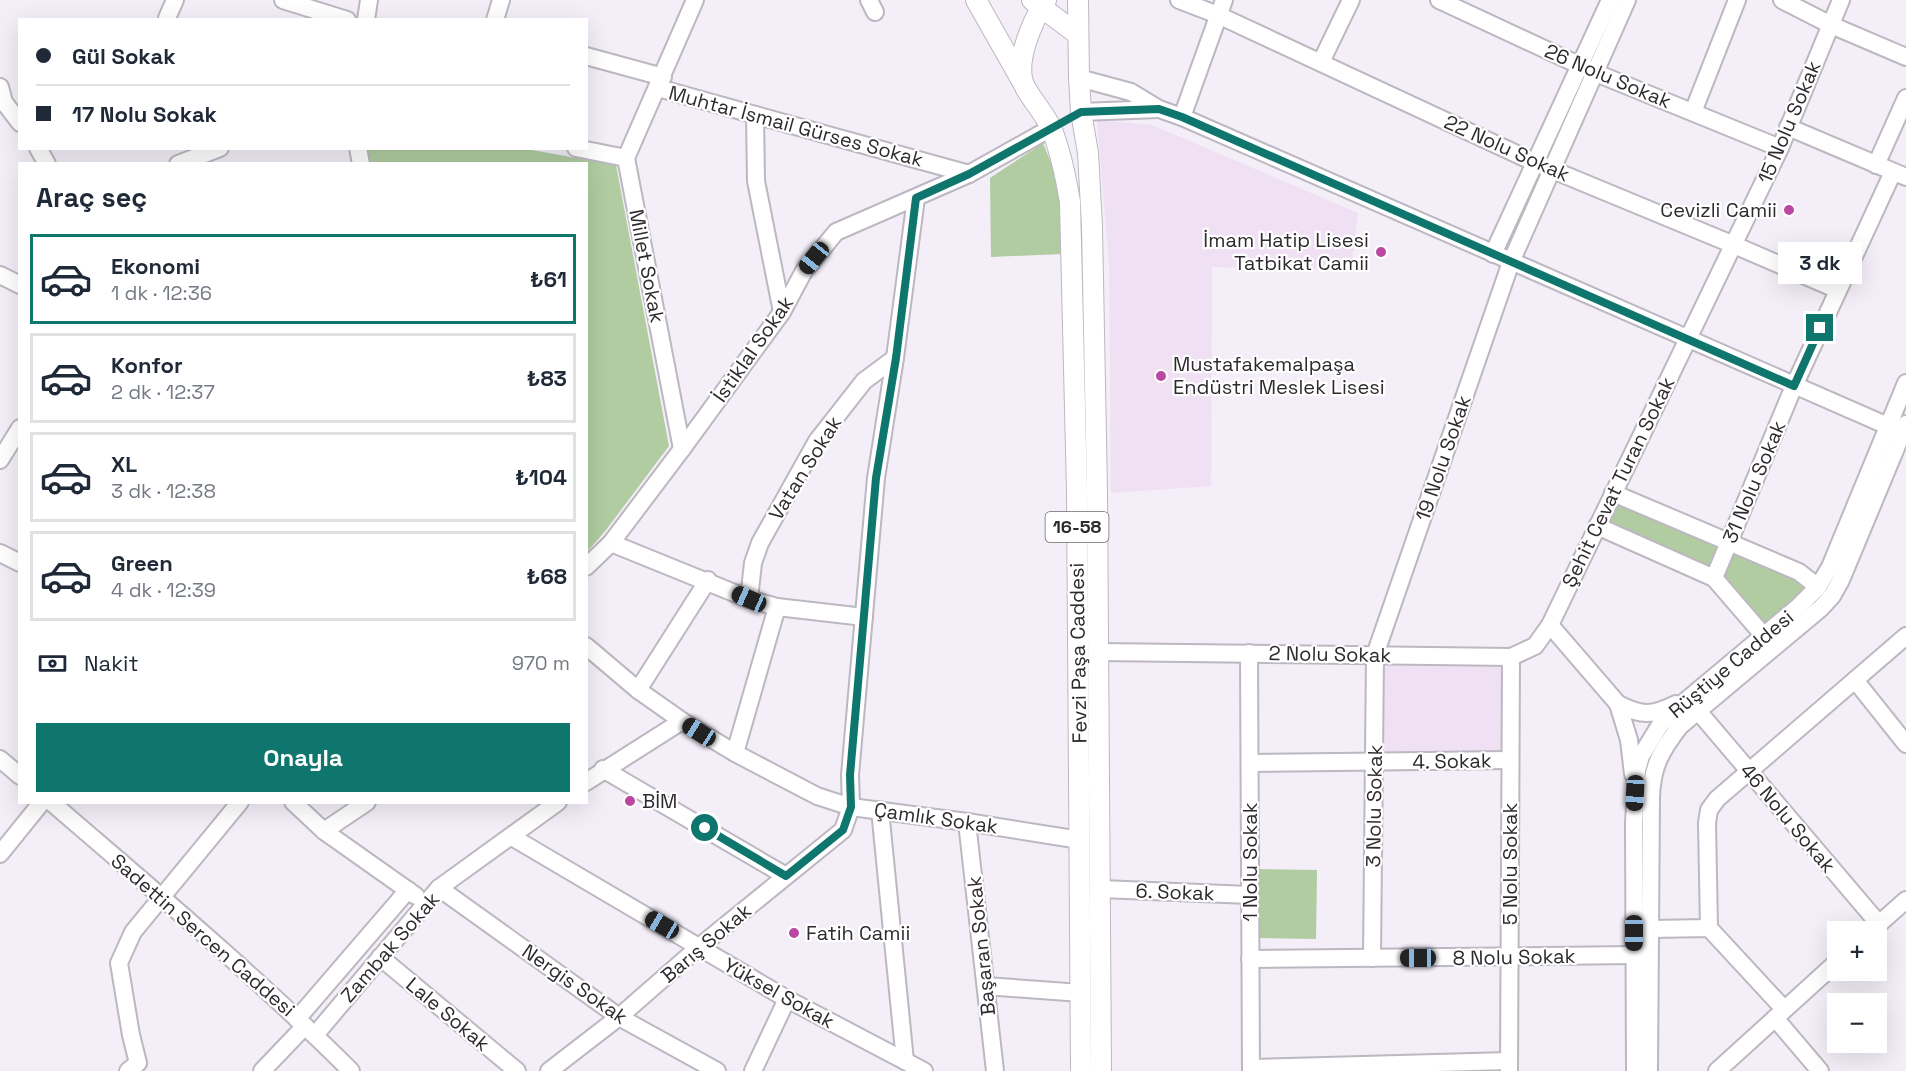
<!DOCTYPE html>
<html lang="tr">
<meta charset="utf-8">
<style>
:root{--surface:#fff;--page:#f2f2f3;--text:#1f2937;--muted:#747a83;--line:#e0e1e3;--accent:#0f766e}
body{margin:0;font-family:"Space Grotesk",sans-serif;background:var(--page);color:var(--text);height:100vh;display:flex;flex-direction:column;font-size:22px;white-space:nowrap}
*{box-sizing:border-box;margin:0}
p{font-size:20px;color:var(--muted)}
.icon{flex:none;width:33px;height:33px;fill:none;stroke:currentColor;stroke-width:2;stroke-linecap:round;stroke-linejoin:round}
.map{position:relative;flex:1;overflow:hidden}
.drawer{position:absolute;left:18px;top:162px;width:570px;height:642px;display:flex;flex-direction:column;background:var(--surface);border-radius:0px;box-shadow:0 6px 24px #0002}
.drawer>*{flex:none}
.guide{position:absolute;left:18px;top:18px;width:570px;height:132px;border-radius:0px;box-shadow:0 6px 24px #0002;display:grid;align-content:center;height:132px;padding:0 18px;background:var(--surface)}
.controls{position:absolute;left:1827px;top:921px;display:grid;gap:12px}
.controls a{display:grid;place-items:center;width:60px;height:60px;border-radius:0px;background:var(--surface);box-shadow:0 6px 24px #0002;font-size:30px}
.end{position:absolute;width:27px;height:27px;margin:-14px;border:8px solid #0f766e;background:#fff;box-shadow:0 0 0 3px #fff}
.from{border-radius:50%}
.bubble{position:absolute;height:42px;border-radius:0px;background:var(--surface);box-shadow:0 6px 24px #0002;font-size:20px;font-weight:700;line-height:42px;text-align:center}
.car{position:absolute;width:18px;height:36px;margin:-18px -9px;border-radius:8px;box-shadow:0 0 4px 2px #0007;background:linear-gradient(#222 24%,#8ab4d8 0 40%,#222 0 76%,#8ab4d8 0 86%,#222 0)}
.guide b{display:flex;align-items:center;gap:21px;height:57px;font-size:22px}
.guide b+b{border-top:2px solid var(--line)}
.guide i{width:15px;height:15px;background:var(--text)}
ul{padding:0;list-style:none}
li{display:flex;align-items:center;gap:18px;height:90px;margin:0 12px 9px;padding:0 6px;border:3px solid var(--line);border-radius:0px}
li div{flex:1}
li b{display:block;font-size:22px}
li em{font-style:normal;font-weight:700}
li.selected{border-color:var(--accent)}
li>.icon{width:54px;height:54px;stroke-width:1.5}
h2{padding:0 18px;font-size:27px;line-height:72px}
.pay{display:flex;align-items:center;gap:15px;height:66px;padding:0 18px;font-size:22px}
.pay p{margin-inline-start:auto}
.button{display:flex;gap:12px;margin-top:auto;padding:12px 18px}
.button a{flex:1;height:69px;border-radius:0px;background:var(--accent);color:#fff;font-size:24px;font-weight:700;line-height:69px;text-align:center}
.map>svg:first-child{display:block}
.education{fill:#f0e0f3}
.green{fill:#b0cca0}
.lines{fill:none;stroke-linecap:round;stroke-linejoin:round}
.minor-casing{stroke:#bcb7c0;stroke-width:20}
.major-casing{stroke:#bcb7c0;stroke-width:22}
.minor{stroke:#fff;stroke-width:16}
.major{stroke:#fff;stroke-width:20}
.route{stroke:#0f766e;stroke-width:8}
.poi-dot{fill:#ba47a0;stroke:#fff;stroke-width:2}
.labels{text-anchor:middle;stroke-width:4.5;stroke-linejoin:round;paint-order:stroke}
.shield{fill:#fff;stroke:#6b6a6c;stroke-width:1.5}
.shield-label{font-size:18px;font-weight:bold;fill:#2c2a2d}
.street-label{font-size:20px;fill:#2c2a2d;stroke:#fff}
.poi-label{font-size:20px;fill:#2c2a2d;stroke:#fff;text-anchor:start}
</style>
<div class="map">
<svg width="1906" height="1071" viewBox="0 0 1906 1071">
<rect width="100%" height="100%" fill="#f3eef8"/>
<g class="education">
<path d="M1097,120L1152,125L1358,213L1351,270L1212,267L1211,486L1111,493L1109,264Z"/>
<path d="M1381,659L1506,661L1504,757L1379,758Z"/>
</g>
<g class="green">
<path d="M1043,143L1060,185L1062,254L991,257L990,178Z"/>
<path d="M367,149H526L616,165L669,446L606,530L587,552L586,164L370,163Z"/>
<path d="M1616,499L1722,546L1711,570L1606,522Z"/>
<path d="M1733,547L1796,578L1809,588L1765,627L1721,578Z"/>
<path d="M1255,869L1317,870L1316,939L1254,938Z"/>
</g>
<g class="lines">
<g class="minor-casing">
<g id="minor">
<path d="M283,0L347,20"/>
<path d="M869,0L875,12"/>
<path d="M1179,0L1218,15L1536,163L1734,245L1838,290"/>
<path d="M1439,0L1596,73L1780,148"/>
<path d="M1782,0L1831,25L1906,57"/>
<path d="M167,18L175,0"/>
<path d="M366,20L369,0"/>
<path d="M495,20L501,0"/>
<path d="M586,56L663,77"/>
<path d="M1321,62L1351,0"/>
<path d="M1079,78L1131,92L1159,109L1182,117L1906,434"/>
<path d="M0,87L4,102L20,123"/>
<path d="M658,88L969,174"/>
<path d="M1081,112L1158,109"/>
<path d="M1693,112L1737,0"/>
<path d="M755,115L756,181L782,312"/>
<path d="M1182,117L1224,0"/>
<path d="M1788,127L1906,177"/>
<path d="M38,148L47,164"/>
<path d="M358,148L361,164"/>
<path d="M576,148L626,158"/>
<path d="M178,164L220,148"/>
<path d="M1876,165L1906,98"/>
<path d="M1493,254L1610,0"/>
<path d="M0,275L20,285"/>
<path d="M682,449L626,158L695,0"/>
<path d="M0,460L20,428"/>
<path d="M1613,493L1799,572L1818,587"/>
<path d="M1597,526L1714,578L1764,636"/>
<path d="M611,543L749,599L777,607L864,617"/>
<path d="M0,553L20,563"/>
<path d="M586,567L611,543L682,449L782,312L804,271L836,232L969,174L1051,128"/>
<path d="M1714,578L1794,386L1893,172"/>
<path d="M749,599L753,563L760,543L817,441L864,381L895,358"/>
<path d="M1550,625L1618,704L1629,740L1633,774"/>
<path d="M586,646L638,690L682,721L735,753L817,796L851,807L967,822L1080,840"/>
<path d="M1097,652L1511,657L1535,646L1550,625L1780,148L1841,0"/>
<path d="M1249,653L1251,1071"/>
<path d="M1855,680L1906,744"/>
<path d="M638,690L708,580"/>
<path d="M1618,704C1642,716 1652,716 1676,704"/>
<path d="M1698,711L1879,924"/>
<path d="M735,753L777,607"/>
<path d="M0,759L20,776"/>
<path d="M1250,763L1510,760"/>
<path d="M603,769L786,876"/>
<path d="M586,782L682,721"/>
<path d="M51,802C153,890 256,976 351,1071"/>
<path d="M293,802L324,831L416,896"/>
<path d="M880,810L905,1061"/>
<path d="M967,822L995,1071"/>
<path d="M324,831L367,802"/>
<path d="M512,837L787,999L924,1071"/>
<path d="M0,854L42,802"/>
<path d="M439,888L619,1017L717,1071"/>
<path d="M1101,889L1250,895"/>
<path d="M1709,928L1707,823L1709,810L1717,799L1906,636"/>
<path d="M1650,929L1709,928L1784,1009"/>
<path d="M1871,931L1906,900"/>
<path d="M380,957L517,1071"/>
<path d="M1372,958L1375,655L1511,262L1627,0"/>
<path d="M1250,959L1635,955"/>
<path d="M986,986L1081,993"/>
<path d="M1775,1018L1820,1071"/>
<path d="M297,1019L408,890"/>
<path d="M315,1035L439,888L558,802"/>
<path d="M1251,1068L1509,1061"/>
<path d="M128,1071L138,1063L131,1035L119,963L133,932L240,802"/>
<path d="M262,1071L305,1026"/>
<path d="M549,1071L619,1017L699,947L843,830L851,807L850,775L876,478L895,358L916,198"/>
<path d="M753,1071L787,999"/>
<path d="M1509,1071L1511,657"/>
<path d="M1635,1071L1634,823L1637,770L1641,756L1660,725L1676,709L1798,607L1818,587L1830,567L1906,383"/>
<path d="M1649,1071L1651,797C1652,766 1661,751 1680,726L1821,608L1832,596L1841,580L1906,424"/>
<path d="M1717,1071L1838,961"/>
</g>
</g>
<g class="major-casing">
<g id="major">
<path d="M976,0L1022,81"/>
<path d="M1032,0L1077,34"/>
<path d="M1046,0C1033,20 1013,63 1025,87C1033,102 1046,115 1052,130C1061,153 1066,178 1070,202L1077,491L1081,1071"/>
<path d="M1078,0L1079,78L1081,112L1088,153L1092,226L1097,491L1101,1071"/>
</g>
</g>
<use href="#minor" class="minor"/>
<use href="#major" class="major"/>
</g>
<g class="lines">
<path class="route" d="M705,828L786,876L843,830L851,807L850,775L876,478L896,358L916,198L969,174L1081,112L1159,109L1182,117L1794,386L1820,328"/>
</g>
<g class="poi-dot">
<circle cx="1789" cy="210" r="6"/>
<circle cx="1381" cy="252" r="6"/>
<circle cx="1161" cy="376" r="6"/>
<circle cx="630" cy="801" r="6"/>
<circle cx="794" cy="933" r="6"/>
</g>
<g class="labels">
<rect class="shield" x="1045.5" y="512" width="63" height="30" rx="4.5"/>
<g class="shield-label">
<text x="1077" y="533">16-58</text>
</g>
<g class="street-label">
<text transform="translate(1608 76) rotate(23)" y="7">26 Nolu Sokak</text>
<text transform="translate(1789 122) rotate(-67)" y="7">15 Nolu Sokak</text>
<text transform="translate(796 126) rotate(15)" y="7">Muhtar İsmail Gürses Sokak</text>
<text transform="translate(1507 148) rotate(24)" y="7">22 Nolu Sokak</text>
<text transform="translate(647 266) rotate(79)" y="7">Millet Sokak</text>
<text transform="translate(753 349) rotate(-55)" y="7">İstiklal Sokak</text>
<text transform="translate(1443 458) rotate(-71)" y="7">19 Nolu Sokak</text>
<text transform="translate(805 468) rotate(-58)" y="7">Vatan Sokak</text>
<text transform="translate(1618 482) rotate(-64)" y="7">Şehit Cevat Turan Sokak</text>
<text transform="translate(1754 482) rotate(-67)" y="7">31 Nolu Sokak</text>
<text transform="translate(1078 653) rotate(-91)" y="7">Fevzi Paşa Caddesi</text>
<text transform="translate(1330 654) rotate(1)" y="7">2 Nolu Sokak</text>
<text transform="translate(1731 664) rotate(-40)" y="7">Rüştiye Caddesi</text>
<text transform="translate(1452 761) rotate(-1)" y="7">4. Sokak</text>
<text transform="translate(1374 806) rotate(-89)" y="7">3 Nolu Sokak</text>
<text transform="translate(936 818) rotate(8)" y="7">Çamlık Sokak</text>
<text transform="translate(1788 818) rotate(50)" y="7">46 Nolu Sokak</text>
<text transform="translate(1250 862) rotate(-90)" y="7">1 Nolu Sokak</text>
<text transform="translate(1510 864) rotate(-90)" y="7">5 Nolu Sokak</text>
<text transform="translate(1175 892) rotate(2)" y="7">6. Sokak</text>
<text transform="translate(203 935) rotate(41)" y="7">Sadettin Sercen Caddesi</text>
<text transform="translate(706 943) rotate(-40)" y="7">Barış Sokak</text>
<text transform="translate(981 946) rotate(-96)" y="7">Başaran Sokak</text>
<text transform="translate(390 947) rotate(-49)" y="7">Zambak Sokak</text>
<text transform="translate(1514 957) rotate(-1)" y="7">8 Nolu Sokak</text>
<text transform="translate(575 984) rotate(35)" y="7">Nergis Sokak</text>
<text transform="translate(779 993) rotate(29)" y="7">Yüksel Sokak</text>
<text transform="translate(448 1014) rotate(40)" y="7">Lale Sokak</text>
</g>
<g class="poi-label">
<text x="1777" y="217" text-anchor="end">Cevizli Camii</text>
<text x="1369" y="247" text-anchor="end">İmam Hatip Lisesi<tspan x="1369" dy="23">Tatbikat Camii</tspan></text>
<text x="1173" y="371">Mustafakemalpaşa<tspan x="1173" dy="23">Endüstri Meslek Lisesi</tspan></text>
<text x="642" y="808">BİM</text>
<text x="806" y="940">Fatih Camii</text>
</g>
</g>
</svg>
<div class="controls">
<a>+</a>
<a>−</a>
</div>
<i class="end from" style="left:705px;top:828px"></i>
<i class="end" style="left:1820px;top:328px"></i>
<div class="bubble" style="left:1778px;top:242px;width:84px">3 dk</div>
<i class="car" style="left:814px;top:258px;rotate:219deg"></i>
<i class="car" style="left:749px;top:599px;rotate:294deg"></i>
<i class="car" style="left:699px;top:732px;rotate:302deg"></i>
<i class="car" style="left:1635px;top:793px;rotate:183deg"></i>
<i class="car" style="left:662px;top:925px;rotate:300deg"></i>
<i class="car" style="left:1634px;top:933px;rotate:180deg"></i>
<i class="car" style="left:1418px;top:958px;rotate:270deg"></i>
<div class="guide">
<b><i class="from"></i>Gül Sokak</b>
<b><i></i>17 Nolu Sokak</b>
</div>
<section class="drawer">
<h2>Araç seç</h2>
<ul>
<li class="selected"><svg class="icon" aria-label="car" viewBox="0 0 24 24"><path d="M5 17H2v-5l4-1 3-4h7l3 4 3 1v5h-3M9 17h6M6 11h13"/><circle cx="7" cy="17" r="2"/><circle cx="17" cy="17" r="2"/></svg><div><b>Ekonomi</b><p>1 dk · 12:36</p></div><em>₺61</em></li>
<li><svg class="icon" aria-label="car" viewBox="0 0 24 24"><path d="M5 17H2v-5l4-1 3-4h7l3 4 3 1v5h-3M9 17h6M6 11h13"/><circle cx="7" cy="17" r="2"/><circle cx="17" cy="17" r="2"/></svg><div><b>Konfor</b><p>2 dk · 12:37</p></div><em>₺83</em></li>
<li><svg class="icon" aria-label="car" viewBox="0 0 24 24"><path d="M5 17H2v-5l4-1 3-4h7l3 4 3 1v5h-3M9 17h6M6 11h13"/><circle cx="7" cy="17" r="2"/><circle cx="17" cy="17" r="2"/></svg><div><b>XL</b><p>3 dk · 12:38</p></div><em>₺104</em></li>
<li><svg class="icon" aria-label="car" viewBox="0 0 24 24"><path d="M5 17H2v-5l4-1 3-4h7l3 4 3 1v5h-3M9 17h6M6 11h13"/><circle cx="7" cy="17" r="2"/><circle cx="17" cy="17" r="2"/></svg><div><b>Green</b><p>4 dk · 12:39</p></div><em>₺68</em></li>
</ul>
<div class="pay"><svg class="icon" aria-label="cash" viewBox="0 0 24 24"><path d="M3 7h18v10H3z"/><circle cx="12" cy="12" r="2"/></svg>Nakit<p>970 m</p></div>
<div class="button"><a>Onayla</a></div>
</section>
</div>
